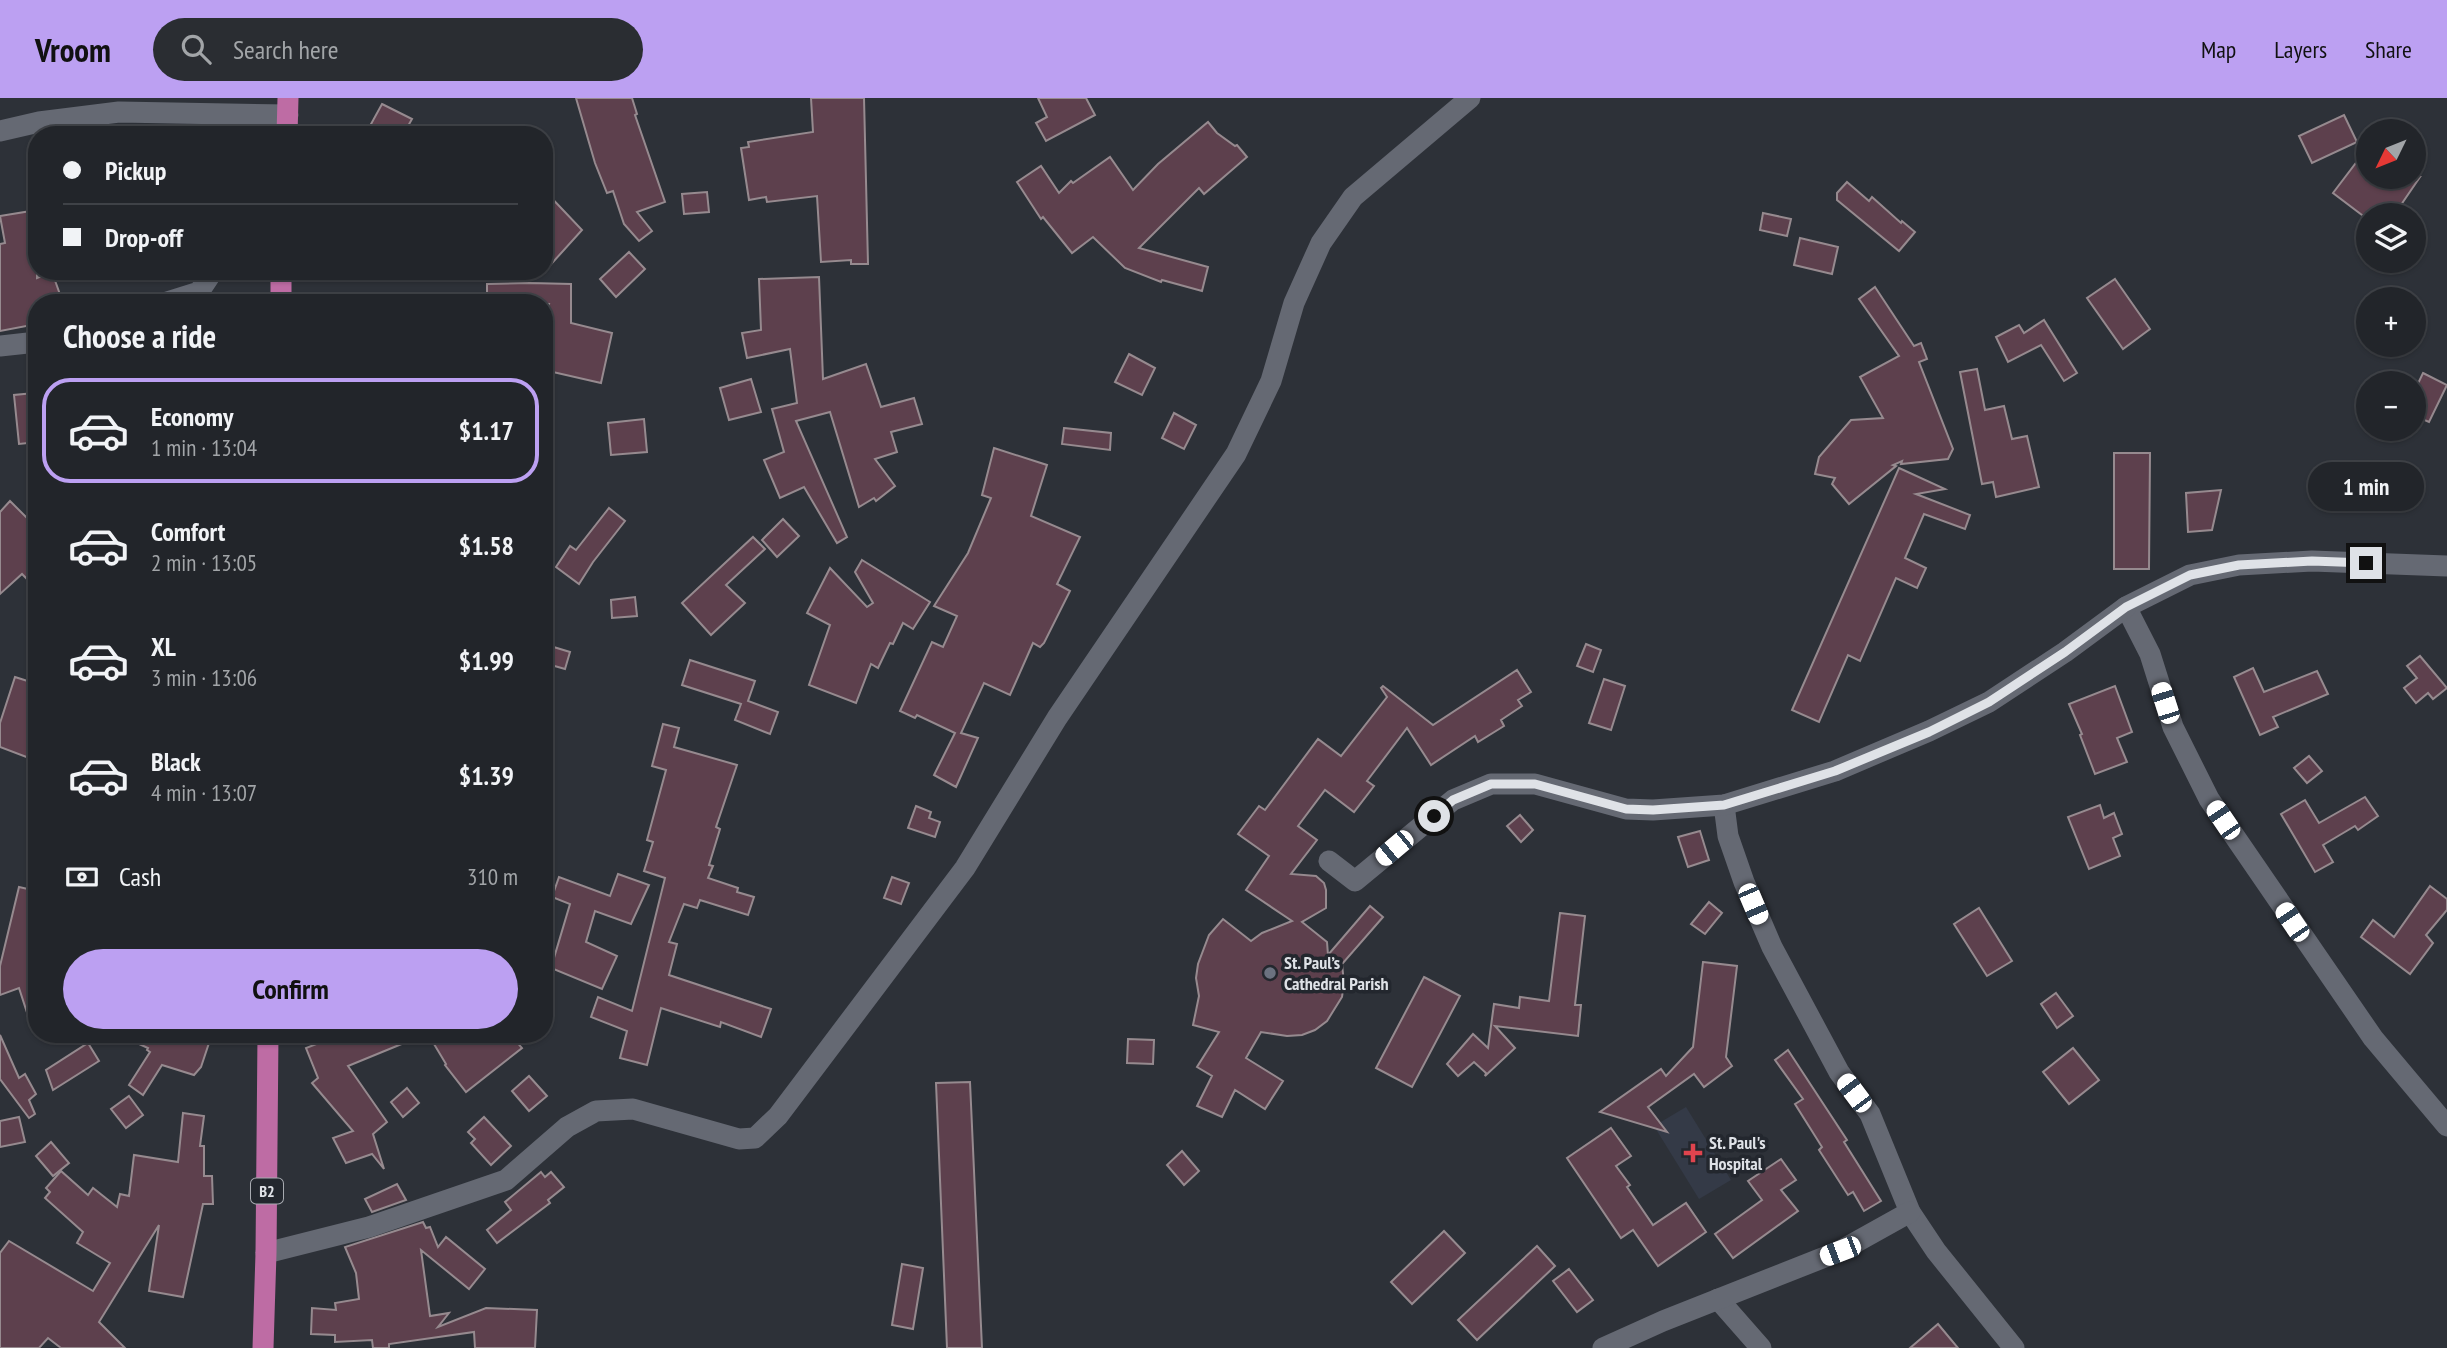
<!DOCTYPE html>
<meta charset="utf-8">
<style>
:root{--surface:#22252a;--page:#2a2d32;--text:#f1f3f6;--muted:#a2a5a8;--line:#3f4247;--accent:#bca0f2}
body{margin:0;font-family:"PT Sans Narrow",sans-serif;background:var(--page);color:var(--text);height:100vh;display:flex;flex-direction:column;font-size:26px;white-space:nowrap}
*{box-sizing:border-box;margin:0}
p{font-size:23px;color:var(--muted)}
.icon{flex:none;width:38px;height:38px;fill:none;stroke:currentColor;stroke-width:2;stroke-linecap:round;stroke-linejoin:round}
.map{position:relative;flex:1;overflow:hidden}
.side{position:absolute;left:28px;top:196px;width:525px;height:749px;display:flex;flex-direction:column;background:var(--surface);border-radius:28px;box-shadow:0 2px 5px #0004,0 0 0 2px var(--line)}
.side>*{flex:none}
.hud{position:absolute;left:28px;top:28px;width:525px;height:154px;border-radius:28px;box-shadow:0 2px 5px #0004,0 0 0 2px var(--line);display:grid;align-content:center;height:154px;padding:0 35px;background:var(--surface)}
.needle{width:46px;rotate:227deg}
.buttons{position:absolute;left:2356px;top:21px;display:grid;gap:14px}
.buttons a{display:grid;place-items:center;width:70px;height:70px;border-radius:50%;background:var(--surface);box-shadow:0 2px 5px #0004,0 0 0 2px var(--line);font-size:35px}
.end{position:absolute;width:32px;height:32px;margin:-16px;border:9px solid #dfe2e7;background:#111;box-shadow:0 0 0 4px #111}
.from{border-radius:50%}
.bubble{position:absolute;height:49px;border-radius:24px;background:var(--surface);box-shadow:0 2px 5px #0004,0 0 0 2px var(--line);font-size:23px;font-weight:800;line-height:49px;text-align:center}
.car{position:absolute;width:21px;height:42px;margin:-21px -10px;border-radius:9px;box-shadow:0 0 5px 2px #0007;background:linear-gradient(#fff 24%,#345 0 40%,#fff 0 76%,#345 0 86%,#fff 0)}
.hud b{display:flex;align-items:center;gap:24px;height:66px;font-size:26px}
.hud b+b{border-top:2px solid var(--line)}
.hud i{width:18px;height:18px;background:var(--text)}
ul{padding:0;list-style:none}
li{display:flex;align-items:center;gap:21px;height:105px;margin:0 14px 10px;padding:0 21px;border:4px solid transparent;border-radius:28px}
li div{flex:1}
li b{display:block;font-size:26px}
li em{font-style:normal;font-weight:800}
li.active{border-color:var(--accent)}
li>.icon{width:63px;height:63px;stroke-width:1.5}
h2{padding:0 35px;font-size:32px;line-height:84px}
.pay{display:flex;align-items:center;gap:18px;height:77px;padding:0 35px;font-size:26px}
.pay p{margin-inline-start:auto}
.button{display:flex;gap:14px;margin-top:auto;padding:14px 35px}
.button a{flex:1;height:80px;border-radius:42px;background:var(--accent);color:#111;font-size:28px;font-weight:800;line-height:80px;text-align:center}
header{display:flex;align-items:center;gap:42px;box-sizing:border-box;height:98px;padding:0 35px;background:var(--accent);color:#111}
header strong{font-size:33px}
nav{display:flex;gap:38px;margin-inline-start:auto;font-size:24px}
.search{width:490px;height:63px;background:var(--page);display:flex;align-items:center;gap:18px;box-sizing:border-box;padding:0 24px;border-radius:38px;color:var(--muted);font-size:26px}
.map>svg:first-child{display:block}
.built{fill:#343a47}
.building{fill:#5d404d;stroke:#968a8f;stroke-width:2}
.lines{fill:none;stroke-linecap:round;stroke-linejoin:round}
.minor{stroke:#656973;stroke-width:21}
.trunk{stroke:#be6ca4;stroke-width:21}
.route{stroke:#dfe2e7;stroke-width:9}
.worship-dot{fill:#6b7280;stroke:#23272e;stroke-width:2.5}
.health-dot{fill:#e0444e;stroke:#23272e;stroke-width:2.5}
.labels{text-anchor:middle;stroke-width:7;stroke-linejoin:round;paint-order:stroke}
.shield{fill:#23272e;stroke:#a7aab0;stroke-width:2}
.shield-label{font-size:16px;font-weight:bold;fill:#dfe2e7}
.poi-label{font-size:18px;font-weight:bold;fill:#dfe2e7;stroke:#23272e;text-anchor:start}
</style>
<header>
<strong>Vroom</strong>
<div class="search"><svg class="icon" aria-label="search" viewBox="0 0 24 24"><circle cx="10" cy="10" r="6"/><path d="M15 15l6 6"/></svg>Search here</div>
<nav><a>Map</a><a>Layers</a><a>Share</a></nav>
</header>
<div class="map">
<svg width="2447" height="1250" viewBox="0 0 2447 1250">
<rect width="100%" height="100%" fill="#2d3138"/>
<path class="built" d="M1686,1009L1731,1082L1699,1101L1654,1028Z"/>
<g class="building">
<path d="M576,0H632L637,16L635,17L665,104L637,114L652,133L639,143L624,126L613,93L607,95L595,65Z"/>
<path d="M811,0H864L868,166H851V162L821,164L817,98L767,104L766,99L749,102L741,50L749,49L748,44L813,34Z"/>
<path d="M1038,0H1086L1095,17L1046,43L1036,25L1047,19Z"/>
<path d="M382,6L412,21L403,37H365Z"/>
<path d="M2344,17L2357,44L2312,65L2299,38Z"/>
<path d="M1208,24L1217,35L1235,48L1237,47L1247,59L1204,96L1199,90L1139,150L1208,169L1202,193L1162,182L1161,184L1125,170L1093,139L1072,155L1043,119L1041,121L1017,84L1041,68L1059,95L1071,83L1073,85L1110,59L1133,92L1158,66Z"/>
<path d="M2368,49V79H2420L2394,117H2362L2333,95Z"/>
<path d="M1847,84L1869,103L1872,99L1901,125L1902,123L1915,134L1899,153L1837,102V95Z"/>
<path d="M544,92L582,132L544,174Z"/>
<path d="M707,94L709,114L684,116L682,96Z"/>
<path d="M37,112V180L52,174L63,205H37V226L0,233V146L5,145L0,118Z"/>
<path d="M1763,115L1791,121L1787,138L1760,132Z"/>
<path d="M1800,140L1838,149L1832,176L1794,167Z"/>
<path d="M629,154L645,171L616,199L600,181Z"/>
<path d="M819,179L823,281L866,266L881,309L914,300L922,326L891,334L897,354L875,361L895,388L876,403L874,400L859,409L830,314L796,323L847,439L837,445L804,389L780,400L764,362L784,354L772,311L797,305L790,251L747,260L742,235L761,232L759,181Z"/>
<path d="M2115,181L2150,231L2123,251L2087,200Z"/>
<path d="M530,185L571,186V225L612,235L601,285L544,272V225L549,206L487,204V186Z"/>
<path d="M1875,189L1914,248L1921,245L1927,261L1919,264L1953,351L1948,361L1901,366L1902,363L1893,367L1896,368L1849,406L1832,386L1835,380L1815,376L1819,359L1851,322L1883,320L1860,279L1899,258L1859,201Z"/>
<path d="M2044,222L2077,275L2064,283L2041,247L2008,264L1996,239L2019,227L2024,235Z"/>
<path d="M1129,256L1155,270L1142,297L1115,284Z"/>
<path d="M1977,271L1985,312L2004,308L2012,341L2027,338L2039,389L1996,399L1993,384L1982,386L1960,274Z"/>
<path d="M2423,275L2447,287L2429,324L2413,317V296Z"/>
<path d="M751,281L761,314L729,322L720,290Z"/>
<path d="M34,295L37,307V344L19,346L14,297Z"/>
<path d="M1174,315L1196,327L1184,351L1162,340Z"/>
<path d="M644,321L647,354L611,357L608,325Z"/>
<path d="M1064,330L1111,335L1110,352L1062,346Z"/>
<path d="M994,350L1047,367L1031,418L1080,439L1057,486L1070,493L1044,545L1040,549L1033,545L1010,597L984,585L961,635L978,640L956,689L934,677L955,635L917,617L915,620L900,613L932,544L943,549L957,518L934,508L968,455L991,400L982,397Z"/>
<path d="M2114,355H2150L2149,471H2114Z"/>
<path d="M1899,370L1945,391L1916,396L1970,417L1965,431L1924,416L1905,460L1926,470L1917,490L1896,480L1860,563L1848,557L1819,624L1792,612Z"/>
<path d="M2402,370L2406,406L2355,410L2352,374Z"/>
<path d="M2221,392L2212,432L2188,434L2186,395Z"/>
<path d="M10,403L37,430V469L26,480L22,476L0,496V414Z"/>
<path d="M609,410L625,423L593,464L579,486L556,469L570,448L576,452Z"/>
<path d="M783,421L799,438L777,459L762,442Z"/>
<path d="M753,439L765,451L726,487L745,505L711,537L682,505Z"/>
<path d="M862,462L930,504L913,531L903,525L893,546L890,545L878,570L871,566L856,605L809,587L830,527L807,515L830,470L867,509L873,505L855,474Z"/>
<path d="M635,499L637,518L612,520L611,502Z"/>
<path d="M1586,546L1601,552L1593,574L1577,568Z"/>
<path d="M547,547L570,554L565,571L544,565Z"/>
<path d="M2420,558L2447,590L2433,601L2428,595L2416,605L2404,590L2417,580L2407,568Z"/>
<path d="M690,562L755,583L748,603L778,614L770,636L735,622L741,606L682,587Z"/>
<path d="M2253,570L2264,594L2317,573L2328,596L2273,619L2278,629L2260,637L2234,579Z"/>
<path d="M1517,572L1531,594L1518,602L1522,608L1501,622L1504,628L1478,644L1475,638L1431,667L1407,630L1367,683L1374,688L1354,714L1325,692L1298,728L1317,742L1291,776L1316,778L1324,785L1326,792V810L1302,824L1327,844L1328,857L1370,808L1383,819L1342,866L1344,885L1342,899L1327,923L1315,932L1302,937L1287,938L1261,934L1246,960L1283,983L1265,1011L1235,992L1222,1019L1197,1008L1212,978L1197,969L1219,934L1193,927L1199,898L1196,880L1198,866L1209,837L1223,821L1251,843L1262,835L1292,823L1246,792L1269,758L1238,736L1259,708L1265,712L1318,641L1341,658L1387,599L1381,590L1383,588L1433,627Z"/>
<path d="M15,579L37,586V663L0,649V625Z"/>
<path d="M1604,581L1625,588L1611,632L1589,625Z"/>
<path d="M2115,588L2132,634L2117,640L2127,664L2095,676L2080,637L2082,636L2069,606Z"/>
<path d="M663,626L679,630L674,649L737,667L716,729L720,731L709,767L713,768L708,780L738,790L737,794L754,799L748,817L700,802L697,810L684,806L669,844L677,846L669,877L771,911L761,939L721,924L720,929L661,910L647,967L620,960L627,933L591,919L598,899L632,913L665,780L644,773L653,744L647,742L666,672L652,668Z"/>
<path d="M2309,658L2322,673L2307,685L2294,670Z"/>
<path d="M2365,699L2378,718L2358,732L2355,728L2323,747L2333,764L2315,774L2281,716L2305,702L2319,725Z"/>
<path d="M2100,707L2104,720L2114,715L2122,736L2113,740L2120,758L2089,771L2068,719Z"/>
<path d="M916,708L931,714L929,720L940,724L935,739L908,730Z"/>
<path d="M1520,717L1533,732L1521,744L1507,728Z"/>
<path d="M1700,733L1709,762L1688,769L1678,739Z"/>
<path d="M618,776L649,787L631,826L595,813L586,844L617,858L602,891L551,870L570,806L552,799L559,779L610,798Z"/>
<path d="M892,779L909,785L901,806L884,800Z"/>
<path d="M2430,788L2447,801V812L2426,837L2433,845L2410,876L2361,839L2373,822L2394,839Z"/>
<path d="M19,789L37,793V842L34,841L29,864L37,888V933H33L19,890L0,897V868Z"/>
<path d="M1709,804L1722,815L1705,836L1691,826Z"/>
<path d="M1979,810L2012,863L1987,878L1954,826Z"/>
<path d="M1560,815L1585,818L1575,907H1581L1578,938L1495,928L1515,950L1485,978L1486,975L1474,964L1458,978L1447,966L1473,936L1488,950L1494,906L1519,910L1520,899L1549,903Z"/>
<path d="M1703,864L1737,868L1726,959L1732,968L1704,989L1694,976L1648,1009L1667,1034L1600,1014L1661,971L1666,978L1693,949Z"/>
<path d="M1424,879L1460,898L1412,989L1376,970Z"/>
<path d="M2056,895L2073,918L2057,930L2041,906Z"/>
<path d="M117,936H207L209,945L201,969L194,977L162,967L143,997L129,987L150,954L147,952L148,950Z"/>
<path d="M342,936H426L348,968L387,1024L373,1036L384,1071L372,1056L346,1065L333,1040L353,1033L312,985L318,980L306,950Z"/>
<path d="M428,936H510L522,950L466,994L445,967L446,966Z"/>
<path d="M0,937L19,980L25,976L36,996L29,1002L35,1016L29,1020L0,981Z"/>
<path d="M1128,941L1154,942L1153,966L1127,965Z"/>
<path d="M88,945L99,963L53,992L46,972Z"/>
<path d="M2073,950L2099,982L2069,1006L2043,974Z"/>
<path d="M1788,952L1847,1042L1844,1044L1881,1103L1864,1113L1853,1094L1848,1097L1819,1052L1822,1049L1795,1006L1803,1001L1775,962Z"/>
<path d="M529,978L547,998L529,1013L512,993Z"/>
<path d="M970,984L982,1250H947L936,985Z"/>
<path d="M407,990L419,1005L403,1019L391,1004Z"/>
<path d="M129,998L143,1017L126,1030L111,1011Z"/>
<path d="M183,1015L204,1018L200,1048H204V1078H212L213,1106H203L183,1199L149,1193L159,1127L99,1224L125,1250H61L48,1240L39,1250H0V1155L9,1143L93,1193L110,1165L77,1145L83,1134L45,1100L50,1094L46,1090L61,1073L88,1097L93,1090L117,1109L120,1096L129,1098L134,1057L178,1064Z"/>
<path d="M19,1019L25,1044L0,1049V1023Z"/>
<path d="M484,1019L511,1048L491,1067L471,1045L475,1041L468,1034Z"/>
<path d="M1611,1030L1631,1058L1616,1068L1630,1087L1627,1089L1653,1127L1686,1105L1706,1134L1658,1168L1633,1132L1621,1140L1567,1060Z"/>
<path d="M51,1044L69,1065L53,1078L36,1058Z"/>
<path d="M1182,1053L1199,1073L1184,1087L1167,1067Z"/>
<path d="M1781,1061L1796,1082L1781,1092L1798,1113L1733,1160L1715,1136L1762,1102L1748,1083Z"/>
<path d="M541,1074L545,1079L551,1074L564,1089L548,1102L550,1105L497,1145L487,1132L511,1112L505,1104Z"/>
<path d="M397,1086L406,1102L372,1114L365,1101Z"/>
<path d="M423,1124L426,1130L430,1129L438,1149L446,1139L485,1171L469,1191L421,1152L430,1218L449,1215L438,1229L486,1210L537,1212L535,1250H475L474,1234L389,1246V1250H373L372,1242L335,1244V1237L311,1236L312,1210L336,1212L335,1205L359,1201L356,1175L345,1149Z"/>
<path d="M1444,1133L1465,1155L1412,1206L1391,1184Z"/>
<path d="M1537,1148L1555,1168L1477,1242L1458,1222Z"/>
<path d="M902,1166L923,1170L913,1231L892,1227Z"/>
<path d="M1569,1171L1593,1202L1577,1214L1553,1183Z"/>
<path d="M1938,1226L1958,1250H1910Z"/>
</g>
<g class="lines">
<g class="minor">
<path d="M0,33L39,24L119,14L288,17"/>
<path d="M164,205L199,194L213,173"/>
<path d="M0,248L37,244"/>
<path d="M2447,468L2312,463L2239,467L2190,477L2126,509L2150,556L2173,629L2209,701L2373,940L2447,1028"/>
<path d="M1724,707L1728,738L1744,784L1772,849L1839,974L1870,1016L1910,1114L1936,1153L2014,1250"/>
<path d="M1329,763L1355,783L1453,702L1491,686H1535L1626,711L1653,712L1724,707L1835,673L1929,633L1989,604L2065,554L2126,509"/>
<path d="M266,1155L369,1129L506,1082L567,1029L596,1013L633,1011L739,1041L755,1040L778,1018L965,770L1057,620L1236,356L1271,283L1294,205L1321,145L1353,99L1470,0"/>
<path d="M1718,1201L1761,1250"/>
<path d="M1603,1250L1663,1223L1840,1153L1910,1114"/>
</g>
<g class="trunk">
<path d="M287,37L288,0"/>
<path d="M281,205V173"/>
<path d="M263,1250L266,1155L268,936"/>
</g>
</g>
<g class="lines">
<path class="route" d="M1434,718L1453,702L1491,686H1535L1626,711L1653,712L1724,707L1835,673L1929,634L1989,604L2065,554L2126,509L2190,477L2239,467L2312,463L2366,465"/>
</g>
<circle class="worship-dot" cx="1270" cy="875" r="7"/>
<path class="health-dot" d="M1689.5 1044.5h7v7h7v7h-7v7h-7v-7h-7v-7h7z"/>
<g class="labels">
<rect class="shield" x="251" y="1080.5" width="32" height="25" rx="5"/>
<g class="shield-label">
<text x="267" y="1099">B2</text>
</g>
<g class="poi-label">
<text x="1284" y="871">St. Paul’s<tspan x="1284" dy="21">Cathedral Parish</tspan></text>
<text x="1709" y="1051">St. Paul's<tspan x="1709" dy="21">Hospital</tspan></text>
</g>
</g>
</svg>
<div class="buttons">
<a><svg class="needle" viewBox="-14 -14 28 28"><path d="M0-13l5 13h-10z" fill="#e53935"/><path d="M0 13l5-13h-10z" fill="#a2a5a8"/></svg></a>
<a><svg class="icon" aria-label="layers" viewBox="0 0 24 24"><path d="M12 4l9 5-9 5-9-5zM3 14l9 5 9-5"/></svg></a>
<a>+</a>
<a>−</a>
</div>
<i class="end from" style="left:1434px;top:718px"></i>
<i class="end" style="left:2366px;top:465px"></i>
<div class="bubble" style="left:2308px;top:364px;width:116px">1 min</div>
<i class="car" style="left:2165px;top:605px;rotate:342deg"></i>
<i class="car" style="left:2223px;top:722px;rotate:326deg"></i>
<i class="car" style="left:1394px;top:750px;rotate:230deg"></i>
<i class="car" style="left:1753px;top:806px;rotate:157deg"></i>
<i class="car" style="left:2292px;top:824px;rotate:326deg"></i>
<i class="car" style="left:1854px;top:995px;rotate:323deg"></i>
<i class="car" style="left:1840px;top:1153px;rotate:249deg"></i>
<div class="hud">
<b><i class="from"></i>Pickup</b>
<b><i></i>Drop-off</b>
</div>
<section class="side">
<h2>Choose a ride</h2>
<ul>
<li class="active"><svg class="icon" aria-label="car" viewBox="0 0 24 24"><path d="M5 17H2v-5l4-1 3-4h7l3 4 3 1v5h-3M9 17h6M6 11h13"/><circle cx="7" cy="17" r="2"/><circle cx="17" cy="17" r="2"/></svg><div><b>Economy</b><p>1 min · 13:04</p></div><em>$1.17</em></li>
<li><svg class="icon" aria-label="car" viewBox="0 0 24 24"><path d="M5 17H2v-5l4-1 3-4h7l3 4 3 1v5h-3M9 17h6M6 11h13"/><circle cx="7" cy="17" r="2"/><circle cx="17" cy="17" r="2"/></svg><div><b>Comfort</b><p>2 min · 13:05</p></div><em>$1.58</em></li>
<li><svg class="icon" aria-label="car" viewBox="0 0 24 24"><path d="M5 17H2v-5l4-1 3-4h7l3 4 3 1v5h-3M9 17h6M6 11h13"/><circle cx="7" cy="17" r="2"/><circle cx="17" cy="17" r="2"/></svg><div><b>XL</b><p>3 min · 13:06</p></div><em>$1.99</em></li>
<li><svg class="icon" aria-label="car" viewBox="0 0 24 24"><path d="M5 17H2v-5l4-1 3-4h7l3 4 3 1v5h-3M9 17h6M6 11h13"/><circle cx="7" cy="17" r="2"/><circle cx="17" cy="17" r="2"/></svg><div><b>Black</b><p>4 min · 13:07</p></div><em>$1.39</em></li>
</ul>
<div class="pay"><svg class="icon" aria-label="cash" viewBox="0 0 24 24"><path d="M3 7h18v10H3z"/><circle cx="12" cy="12" r="2"/></svg>Cash<p>310 m</p></div>
<div class="button"><a>Confirm</a></div>
</section>
</div>
